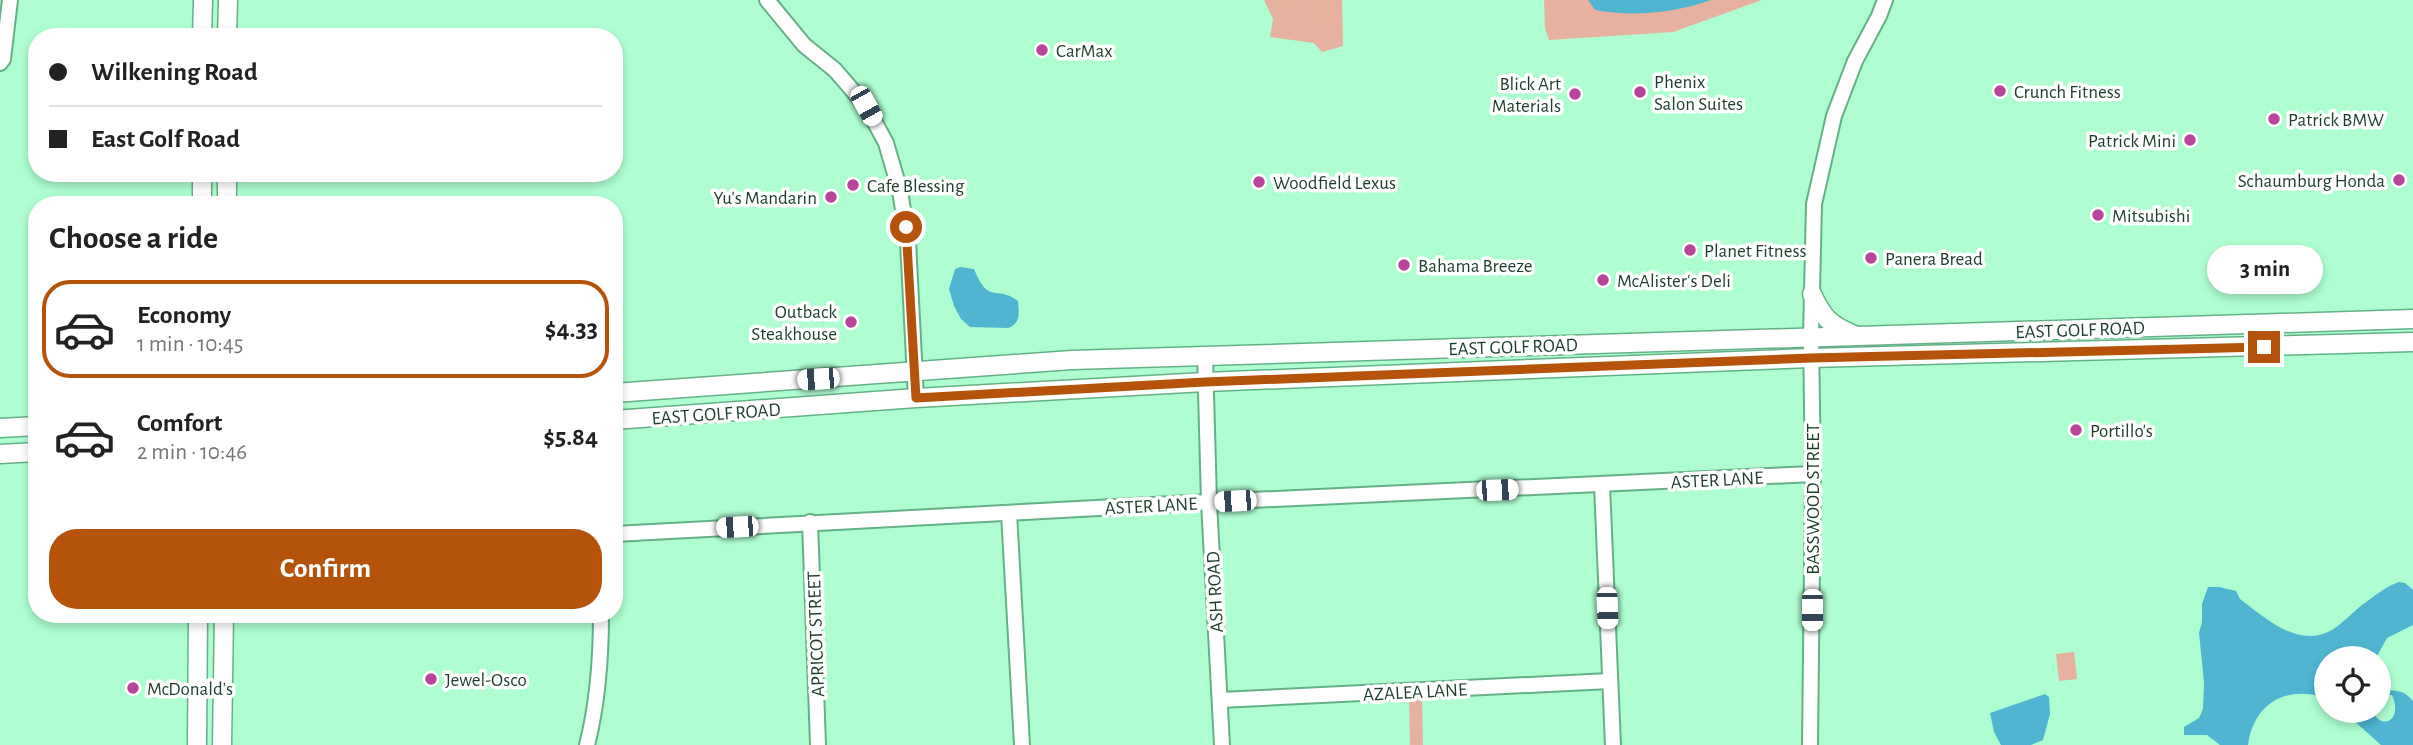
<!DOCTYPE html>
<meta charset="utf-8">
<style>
:root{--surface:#fff;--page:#f2f2f2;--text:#222;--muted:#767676;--line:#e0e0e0;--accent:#b45309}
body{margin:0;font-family:"Alegreya Sans",sans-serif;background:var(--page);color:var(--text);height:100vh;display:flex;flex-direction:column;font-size:26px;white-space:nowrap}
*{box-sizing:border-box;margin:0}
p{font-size:23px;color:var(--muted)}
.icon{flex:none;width:38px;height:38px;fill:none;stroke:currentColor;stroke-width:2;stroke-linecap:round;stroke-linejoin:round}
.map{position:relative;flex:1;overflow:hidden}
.side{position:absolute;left:28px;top:196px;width:595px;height:427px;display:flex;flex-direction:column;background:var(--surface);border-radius:28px;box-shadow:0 4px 10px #0003}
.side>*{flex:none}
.banner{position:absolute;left:28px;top:28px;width:595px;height:154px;border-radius:28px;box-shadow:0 4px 10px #0003;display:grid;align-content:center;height:154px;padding:0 21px;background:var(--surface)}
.tools{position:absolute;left:2314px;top:646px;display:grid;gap:14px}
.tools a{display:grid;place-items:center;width:77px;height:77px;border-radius:50%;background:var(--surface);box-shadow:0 4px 10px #0003;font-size:35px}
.end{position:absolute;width:32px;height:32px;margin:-16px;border:9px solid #b45309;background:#fff;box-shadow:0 0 0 4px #fff}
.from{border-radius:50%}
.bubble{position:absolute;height:49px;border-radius:24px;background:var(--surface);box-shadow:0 4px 10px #0003;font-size:23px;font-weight:700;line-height:49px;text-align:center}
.car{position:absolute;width:21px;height:42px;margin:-21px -10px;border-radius:9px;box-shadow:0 0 5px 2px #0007;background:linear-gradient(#fff 24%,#345 0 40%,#fff 0 76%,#345 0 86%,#fff 0)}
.banner b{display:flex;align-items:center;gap:24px;height:66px;font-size:26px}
.banner b+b{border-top:2px solid var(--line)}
.banner i{width:18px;height:18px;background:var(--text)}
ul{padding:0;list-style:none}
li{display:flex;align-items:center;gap:21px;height:98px;margin:0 14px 10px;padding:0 7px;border:4px solid transparent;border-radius:28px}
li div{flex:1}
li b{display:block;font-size:26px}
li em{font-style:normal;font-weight:700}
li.on{border-color:var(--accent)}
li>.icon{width:63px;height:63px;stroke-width:1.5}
h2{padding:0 21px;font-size:32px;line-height:84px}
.action{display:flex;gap:14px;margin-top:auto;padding:14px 21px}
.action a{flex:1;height:80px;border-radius:28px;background:var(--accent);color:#fff;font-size:28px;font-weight:700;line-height:80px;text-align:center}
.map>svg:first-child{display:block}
.green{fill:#e7b1a0}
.water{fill:#4fb5d1}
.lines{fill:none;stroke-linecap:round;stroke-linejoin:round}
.minor-casing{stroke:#64b188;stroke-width:18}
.major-casing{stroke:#64b188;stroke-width:21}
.minor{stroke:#fff;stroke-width:14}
.major{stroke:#fff;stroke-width:18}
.route{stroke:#b45309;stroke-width:9}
.poi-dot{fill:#b9449c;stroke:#fff;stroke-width:2.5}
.labels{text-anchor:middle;stroke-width:7;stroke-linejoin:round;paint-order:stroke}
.poi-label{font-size:19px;fill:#1d3e2c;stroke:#fff;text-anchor:start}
.street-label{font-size:19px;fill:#1d3e2c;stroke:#fff}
</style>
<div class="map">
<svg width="2413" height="745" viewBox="0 0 2413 745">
<rect width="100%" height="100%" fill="#affed1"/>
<g class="green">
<path d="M1264,0H1342L1343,46L1322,52L1314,43L1270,37L1273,19Z"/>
<path d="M1544,0H1762L1673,32L1549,40L1545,28Z"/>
<path d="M2074,652L2077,679L2059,681L2056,654Z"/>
<path d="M1422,695L1423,745H1410L1409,696Z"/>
</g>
<g class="water">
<path d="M1588,0H1711C1675,13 1632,17 1595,10Z"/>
<path d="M960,267L974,269C989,306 996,284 1018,301C1019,313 1021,323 1008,328L970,327L961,319L954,306L949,289L955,269Z"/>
<path d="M2399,582L2405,583L2413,590V625L2387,638L2376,658H2326V698C2286,685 2254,703 2248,745H2220L2207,735H2184V727L2199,718L2203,709L2204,682L2199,633L2202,622V604L2208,587H2219L2236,591L2240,599C2267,619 2298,649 2332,630C2343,623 2352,613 2362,605C2375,596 2383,588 2399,582Z"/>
<path d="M2378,681L2385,689C2398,692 2403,689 2413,701V745H2381L2343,711H2372C2383,732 2403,719 2392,695L2378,696Z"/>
<path d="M2045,694L2049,697L2050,714L2043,740L2031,745H2001L1994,732L1990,713Z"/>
</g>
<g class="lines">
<g class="minor-casing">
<g id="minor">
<path d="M767,0L804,45L835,70L866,106L886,143L900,191L908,241L916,398"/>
<path d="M0,63L3,59L10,0"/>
<path d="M1205,356L1209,502L1222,745"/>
<path d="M1602,485L1613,745"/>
<path d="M1009,513L1022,745"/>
<path d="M810,522L818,745"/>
<path d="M614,534L1209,502L1813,474"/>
<path d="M1220,700L1610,681"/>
<path d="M587,745C598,702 601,658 601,614"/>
<path d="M1810,745L1813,474L1811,337L1814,204L1834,116L1855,61L1879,16L1885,0"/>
</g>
</g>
<g class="major-casing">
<g id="major">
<path d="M202,37L203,0"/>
<path d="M227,37L228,0"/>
<path d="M202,205V173"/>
<path d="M227,205V173"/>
<path d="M1812,294C1823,318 1830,325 1854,335"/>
<path d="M614,393L1072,360L2413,319"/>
<path d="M614,420L916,398L1205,382L1811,358L2413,342"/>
<path d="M0,428L37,426"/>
<path d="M0,454L37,452"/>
<path d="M197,745L198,614"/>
<path d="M222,745L224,614"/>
</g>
</g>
<use href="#minor" class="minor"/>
<use href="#major" class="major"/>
</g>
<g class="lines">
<path class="route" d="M906,227L916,398L1205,382L1811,358L2264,347"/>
</g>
<g class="poi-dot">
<circle cx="1042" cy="50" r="7"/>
<circle cx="2000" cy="91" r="7"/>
<circle cx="1640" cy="92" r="7"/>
<circle cx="1575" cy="94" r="7"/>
<circle cx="2274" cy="119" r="7"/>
<circle cx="2190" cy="140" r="7"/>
<circle cx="2399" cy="180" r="7"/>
<circle cx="1259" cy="182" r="7"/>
<circle cx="853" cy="185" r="7"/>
<circle cx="831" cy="197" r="7"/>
<circle cx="2098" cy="215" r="7"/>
<circle cx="1690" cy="250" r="7"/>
<circle cx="1871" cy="258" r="7"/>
<circle cx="1404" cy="265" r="7"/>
<circle cx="1603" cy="280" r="7"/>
<circle cx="851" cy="322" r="7"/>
<circle cx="2076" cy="430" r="7"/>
<circle cx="431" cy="679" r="7"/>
<circle cx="133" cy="688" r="7"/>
</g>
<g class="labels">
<g class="poi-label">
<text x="1056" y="57">CarMax</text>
<text x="1654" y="88">Phenix<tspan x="1654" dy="22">Salon Suites</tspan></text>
<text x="1561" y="90" text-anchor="end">Blick Art<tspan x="1561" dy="22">Materials</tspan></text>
<text x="2014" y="98">Crunch Fitness</text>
<text x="2288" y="126">Patrick BMW</text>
<text x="2176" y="147" text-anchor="end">Patrick Mini</text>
<text x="2385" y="187" text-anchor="end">Schaumburg Honda</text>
<text x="1273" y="189">Woodfield Lexus</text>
<text x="867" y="192">Cafe Blessing</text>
<text x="817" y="204" text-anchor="end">Yu's Mandarin</text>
<text x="2112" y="222">Mitsubishi</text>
<text x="1704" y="257">Planet Fitness</text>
<text x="1885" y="265">Panera Bread</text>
<text x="1418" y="272">Bahama Breeze</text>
<text x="1617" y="287">McAlister's Deli</text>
<text x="837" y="318" text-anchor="end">Outback<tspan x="837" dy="22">Steakhouse</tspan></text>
<text x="2090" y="437">Portillo's</text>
<text x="445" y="686">Jewel-Osco</text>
<text x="147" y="695">McDonald's</text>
</g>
<g class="street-label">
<text transform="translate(2080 329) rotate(-2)" y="7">EAST GOLF ROAD</text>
<text transform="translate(1513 346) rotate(-2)" y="7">EAST GOLF ROAD</text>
<text transform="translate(716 413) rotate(-4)" y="7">EAST GOLF ROAD</text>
<text transform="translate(1717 479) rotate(-3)" y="7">ASTER LANE</text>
<text transform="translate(1812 499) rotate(-90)" y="7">BASSWOOD STREET</text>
<text transform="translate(1151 505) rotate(-3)" y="7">ASTER LANE</text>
<text transform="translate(1214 592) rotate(-93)" y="7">ASH ROAD</text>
<text transform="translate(815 634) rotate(-92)" y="7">APRICOT STREET</text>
<text transform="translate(1415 691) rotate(-3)" y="7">AZALEA LANE</text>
</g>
</g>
</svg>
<div class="tools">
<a><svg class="icon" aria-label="locate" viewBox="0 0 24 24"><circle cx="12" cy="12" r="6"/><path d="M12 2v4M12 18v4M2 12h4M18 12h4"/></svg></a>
</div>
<i class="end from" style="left:906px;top:227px"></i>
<i class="end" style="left:2264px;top:347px"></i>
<div class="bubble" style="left:2207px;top:245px;width:116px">3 min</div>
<i class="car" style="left:866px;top:106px;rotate:151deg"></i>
<i class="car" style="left:818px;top:379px;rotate:266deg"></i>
<i class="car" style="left:1497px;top:490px;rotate:88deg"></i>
<i class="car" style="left:1235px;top:501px;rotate:267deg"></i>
<i class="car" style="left:737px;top:527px;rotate:267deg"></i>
<i class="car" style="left:1607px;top:608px;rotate:178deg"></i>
<i class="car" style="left:1812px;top:610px;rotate:180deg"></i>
<div class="banner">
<b><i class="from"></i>Wilkening Road</b>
<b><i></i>East Golf Road</b>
</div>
<section class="side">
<h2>Choose a ride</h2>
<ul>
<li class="on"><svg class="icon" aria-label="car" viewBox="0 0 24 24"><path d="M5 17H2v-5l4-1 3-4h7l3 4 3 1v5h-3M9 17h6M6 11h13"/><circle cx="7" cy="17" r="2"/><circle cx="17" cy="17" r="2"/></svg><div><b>Economy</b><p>1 min · 10:45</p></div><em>$4.33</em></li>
<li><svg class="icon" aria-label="car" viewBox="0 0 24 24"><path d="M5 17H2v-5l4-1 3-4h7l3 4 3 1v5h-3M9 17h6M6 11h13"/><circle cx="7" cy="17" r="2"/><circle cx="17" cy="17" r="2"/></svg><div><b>Comfort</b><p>2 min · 10:46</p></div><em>$5.84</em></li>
</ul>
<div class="action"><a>Confirm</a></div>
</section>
</div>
